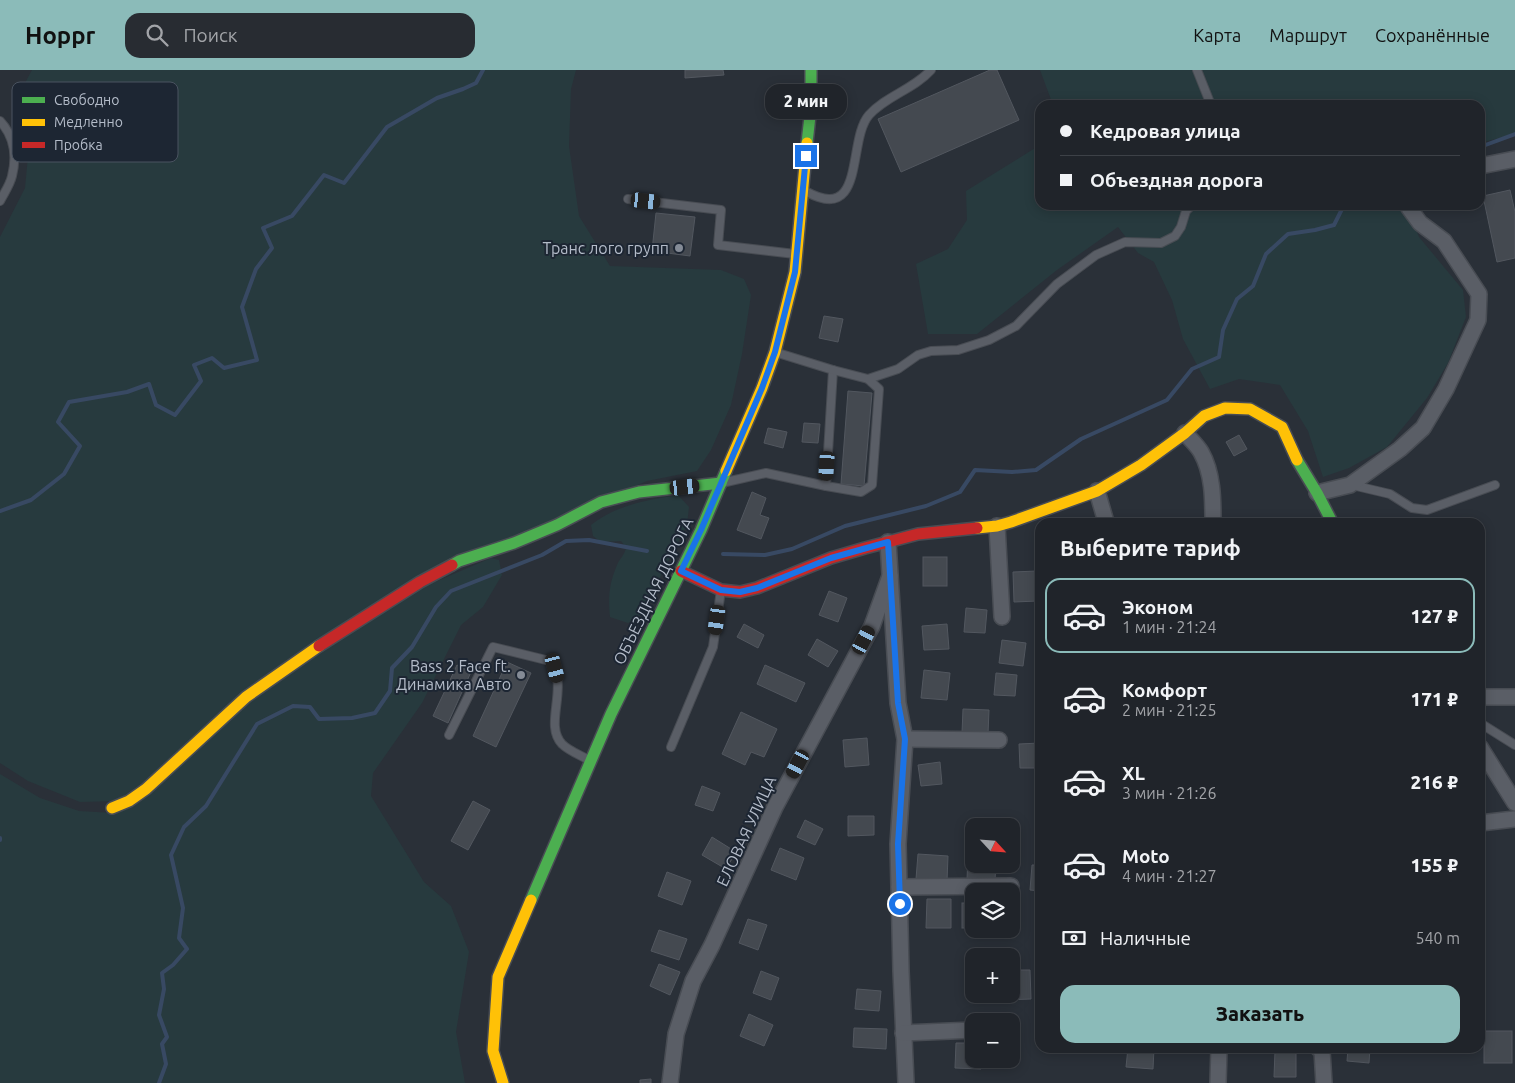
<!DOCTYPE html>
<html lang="ru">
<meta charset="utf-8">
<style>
:root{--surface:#20242a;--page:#282c32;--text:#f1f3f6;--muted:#a2a4a8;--line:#3d4147;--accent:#8bbbb9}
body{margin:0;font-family:Ubuntu,sans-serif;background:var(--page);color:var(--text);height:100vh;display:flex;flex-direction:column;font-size:19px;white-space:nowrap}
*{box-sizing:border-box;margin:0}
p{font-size:16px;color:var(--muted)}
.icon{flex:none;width:28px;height:28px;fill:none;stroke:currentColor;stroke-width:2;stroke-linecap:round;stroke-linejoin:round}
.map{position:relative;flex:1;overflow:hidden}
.sheet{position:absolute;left:1035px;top:448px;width:450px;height:535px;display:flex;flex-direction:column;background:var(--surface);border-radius:15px;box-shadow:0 2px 12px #0003,0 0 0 1px var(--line)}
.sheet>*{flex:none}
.hud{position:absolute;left:1035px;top:30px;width:450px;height:110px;border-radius:15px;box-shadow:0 2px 12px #0003,0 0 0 1px var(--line);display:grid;align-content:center;height:110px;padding:0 25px;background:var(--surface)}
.needle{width:32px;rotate:116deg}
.fabs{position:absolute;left:965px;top:748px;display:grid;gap:10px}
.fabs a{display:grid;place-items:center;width:55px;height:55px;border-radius:10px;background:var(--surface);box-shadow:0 2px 12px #0003,0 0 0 1px var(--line);font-size:25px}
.end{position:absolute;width:22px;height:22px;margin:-11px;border:6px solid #1a73e8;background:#fff;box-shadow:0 0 0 2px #fff}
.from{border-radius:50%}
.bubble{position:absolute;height:35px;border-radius:15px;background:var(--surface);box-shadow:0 2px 12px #0003,0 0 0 1px var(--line);font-size:16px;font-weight:800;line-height:35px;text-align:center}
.car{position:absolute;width:15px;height:30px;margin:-15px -8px;border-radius:6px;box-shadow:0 0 4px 1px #0007;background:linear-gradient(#222 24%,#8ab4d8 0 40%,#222 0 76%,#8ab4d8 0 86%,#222 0)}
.hud b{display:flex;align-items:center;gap:18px;height:48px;font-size:19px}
.hud b+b{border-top:1px solid var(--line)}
.hud i{width:12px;height:12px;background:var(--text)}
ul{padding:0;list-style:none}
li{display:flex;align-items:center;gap:15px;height:75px;margin:0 10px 8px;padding:0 15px;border:2px solid transparent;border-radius:15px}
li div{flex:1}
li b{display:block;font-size:19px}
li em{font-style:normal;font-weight:800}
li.on{border-color:var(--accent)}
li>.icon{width:45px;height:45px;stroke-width:1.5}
h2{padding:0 25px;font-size:22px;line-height:60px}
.pay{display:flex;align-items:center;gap:12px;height:55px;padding:0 25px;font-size:19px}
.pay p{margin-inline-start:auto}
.action{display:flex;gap:10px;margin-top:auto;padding:10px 25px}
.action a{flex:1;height:58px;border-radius:15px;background:var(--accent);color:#111;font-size:20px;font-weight:800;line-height:58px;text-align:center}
header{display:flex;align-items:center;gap:30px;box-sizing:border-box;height:70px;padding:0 25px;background:var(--accent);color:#111}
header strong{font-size:24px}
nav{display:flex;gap:28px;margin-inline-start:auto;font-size:18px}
.search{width:350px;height:45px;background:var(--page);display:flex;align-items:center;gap:12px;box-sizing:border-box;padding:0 18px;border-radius:15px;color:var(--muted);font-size:19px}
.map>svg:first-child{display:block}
.green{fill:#273a3e}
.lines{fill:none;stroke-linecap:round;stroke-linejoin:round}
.stream{stroke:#384963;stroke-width:4}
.building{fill:#444950;stroke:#52575f}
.lane-casing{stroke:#484c53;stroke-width:10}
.street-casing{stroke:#484c53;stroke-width:18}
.fast-casing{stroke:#484c53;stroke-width:14}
.slow-casing{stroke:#484c53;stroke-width:14}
.jam-casing{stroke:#484c53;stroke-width:14}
.lane{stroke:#5a5e66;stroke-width:8}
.street{stroke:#5a5e66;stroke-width:15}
.fast{stroke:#4caf50;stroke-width:11}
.slow{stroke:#ffc107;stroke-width:11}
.jam{stroke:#c62828;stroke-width:11}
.route{stroke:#1a73e8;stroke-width:6}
.poi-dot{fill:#848b96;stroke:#1d2633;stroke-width:2}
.labels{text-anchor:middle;stroke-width:4;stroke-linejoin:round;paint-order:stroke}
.poi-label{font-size:16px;fill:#b4bcc9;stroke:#1d2633;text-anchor:end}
.street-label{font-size:16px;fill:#b4bcc9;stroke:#1d2633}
.key{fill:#1d2633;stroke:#4a5360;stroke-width:1}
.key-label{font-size:14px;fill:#b4bcc9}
</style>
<header>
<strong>Hoppr</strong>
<div class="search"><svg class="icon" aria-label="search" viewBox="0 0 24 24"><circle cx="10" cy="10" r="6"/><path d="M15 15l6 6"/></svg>Поиск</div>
<nav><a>Карта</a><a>Маршрут</a><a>Сохранённые</a></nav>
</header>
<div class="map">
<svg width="1515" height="1013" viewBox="0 0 1515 1013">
<rect width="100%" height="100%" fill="#2a3038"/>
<g class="green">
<path d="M32,0H576L571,19L569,76L579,146L610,196L721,200L744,209L751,225L742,284L731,335L711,380L697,401L647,411L538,458L457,487L117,731L80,732L28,711L0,693V167L25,118L28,86L20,54L19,24Z"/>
<path d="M1040,0H1515V64L1480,73V35H1053Z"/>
<path d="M1040,75V135H1406L1419,167L1463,220L1466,247L1448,293L1427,328L1387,377L1349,398L1323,407L1308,361L1280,315L1239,309L1210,319L1183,269L1172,230L1154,192L1138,183L1118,157L1057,200L977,264H928L916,194L948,179L967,150L966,121Z"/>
<path d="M678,425L689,437L687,455L640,546L628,553L610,547C608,527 609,514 617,495C620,488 625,485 626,477L621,471L601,472L593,466L591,455C616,435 647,430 678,425Z"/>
<path d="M491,488L499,490L502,505L483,537L461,555L422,633L373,703L371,726L424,812L451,836L469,882L456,962L465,1013H0V704L40,728L79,741L113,743L243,634L414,521Z"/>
</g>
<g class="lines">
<g class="stream">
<path d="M1480,77L1515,64"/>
<path d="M0,441L31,430L64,404L80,376L58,352L69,332L127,322L149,314L156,335L175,345L201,311L194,295L212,288L224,298L257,290L242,237L256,199L272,178L263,158L292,146L324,105L344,113L387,57L437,28L463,19L476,13L483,0"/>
<path d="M723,484L765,485L792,479L845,456L926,436L960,422L975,400L1012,402L1036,400L1081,369L1167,330L1192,299L1219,287L1223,260L1237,229L1253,216L1266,184L1288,164L1315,160L1334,155L1344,135"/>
<path d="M0,768V770"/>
<path d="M159,1013L166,994L162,974L167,967L159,945L164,919L162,903L173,895L187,879L179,868L183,838L171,785L184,757L206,736L257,654L293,636L310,637L319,649L352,648L375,643L390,621L392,598L412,577L436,537L451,521L542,485L566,471L589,470L647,481"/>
</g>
</g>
<g class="building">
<path d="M685,0H723L724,5L685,8Z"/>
<path d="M990,0H997L1019,50L901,102L878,49Z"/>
<path d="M1510,120L1515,142V188L1497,192L1483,126Z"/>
<path d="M656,143L695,147L690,186L652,181Z"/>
<path d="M824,246L843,249L838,272L819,268Z"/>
<path d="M848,321L872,323L864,416L841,414Z"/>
<path d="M804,353L820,354L818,373L802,372Z"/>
<path d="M768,358L787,362L783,378L764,373Z"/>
<path d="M1239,365L1247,379L1234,386L1226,372Z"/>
<path d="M752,422L766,428L760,445L769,448L761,469L737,460Z"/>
<rect x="923" y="487" width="24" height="29"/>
<path d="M1037,501L1038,531L1014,532L1013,502Z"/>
<path d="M829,521L847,528L838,552L819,545Z"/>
<path d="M966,538L987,540L985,563L964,562Z"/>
<path d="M744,554L764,565L758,578L737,567Z"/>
<path d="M947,554L949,579L924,580L922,556Z"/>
<path d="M817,569L838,581L828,597L808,585Z"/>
<path d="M1002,570L1026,573L1023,596L999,593Z"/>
<path d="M507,592L531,603L496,677L473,666Z"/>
<path d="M457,595L471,602L448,653L433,646Z"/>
<path d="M765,595L805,613L796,632L757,614Z"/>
<path d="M924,600L950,603L947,630L921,628Z"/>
<path d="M996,603L1017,605L1015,626L994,625Z"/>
<path d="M963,639L989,640L988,664L962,663Z"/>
<path d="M741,642L777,659L764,687L751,682L745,695L722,684Z"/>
<path d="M867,668L869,695L845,697L843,670Z"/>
<path d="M1040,673V698H1020L1019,674Z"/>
<path d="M940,692L942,714L921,716L918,695Z"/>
<path d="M702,716L720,723L713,741L695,735Z"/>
<path d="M473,731L490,740L468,780L451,771Z"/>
<path d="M848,746H874V765L848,766Z"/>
<path d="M805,750L823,759L815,775L797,767Z"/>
<path d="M712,767L736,782L726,799L702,785Z"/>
<path d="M780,778L804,788L796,810L771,800Z"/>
<path d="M918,784L948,786L947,811L916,809Z"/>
<path d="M968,785H974V794H996L995,810H967Z"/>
<path d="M1032,795H1040V821L1030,820Z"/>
<path d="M667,802L691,811L682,835L658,826Z"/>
<path d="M927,829H951V858H926Z"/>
<rect x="962" y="833" width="12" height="25"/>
<path d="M748,849L767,855L758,880L739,873Z"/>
<path d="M659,860L687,869L679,890L651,881Z"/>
<path d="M659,894L680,902L670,925L650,916Z"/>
<path d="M1011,900H1030L1031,929L1003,930V924H1011Z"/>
<path d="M761,901L779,908L771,930L753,923Z"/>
<path d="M857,919L881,921L879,941L855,939Z"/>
<path d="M749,944L773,955L764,976L740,966Z"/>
<path d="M854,958L887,959L886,979L853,977Z"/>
<rect x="1484" y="961" width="28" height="32"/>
<path d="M956,973H974V989H982L981,999L955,998Z"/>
<path d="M1128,978H1154L1153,999L1126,997Z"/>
<path d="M1348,978H1370L1369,993L1347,991Z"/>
<path d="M1275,981H1296V1007H1274Z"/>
<path d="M651,1009V1013H640V1010Z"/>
</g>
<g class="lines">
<g class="lane-casing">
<g id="lane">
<path d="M1197,0L1211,35"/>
<path d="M0,51C14,66 17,86 12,106C10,115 4,123 0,131"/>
<path d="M807,122C866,154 847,70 869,45C886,26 914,19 931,0"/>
<path d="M628,129L721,140L718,175L795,184"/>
<path d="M868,309L898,299L918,285L931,281L958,280L989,270L1016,256L1057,214L1096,185L1125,172L1161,173L1175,166L1181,157L1186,141L1192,135"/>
<path d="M726,412L766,403L826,416L833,300L778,283"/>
<path d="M1352,415L1390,424L1412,438L1427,440L1495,415"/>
<path d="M826,416L861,422L872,415L879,319L868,309L833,300"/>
<path d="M1480,653L1515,675"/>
<path d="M449,665L493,577L550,591C570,617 543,654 562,674C569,681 580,685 589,690"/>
<path d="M671,677L713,577L721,520"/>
</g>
</g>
<g class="street-casing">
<g id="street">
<path d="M1480,96L1515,89"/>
<path d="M1185,363C1190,369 1197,375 1201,382C1213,403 1213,429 1213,452"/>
<path d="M1097,421L1106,452"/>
<path d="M1317,423L1350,415L1400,379L1423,358L1446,319L1478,250L1479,224L1444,171L1420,153L1409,138V135"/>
<path d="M997,456L1002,547"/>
<path d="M888,472L898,633L905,669L898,774L901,901L906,1013"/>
<path d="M1480,627H1515"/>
<path d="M905,669L999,670"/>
<path d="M1480,677L1515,733"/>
<path d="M1480,753L1515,749"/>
<path d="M899,817L1011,816"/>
<path d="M903,963L974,960"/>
<path d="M1318,978L1322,981L1324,1013"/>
<path d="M670,1013L676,964L693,911L712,875L775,737L872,556L890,506"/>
<path d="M1218,1013L1219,978"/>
</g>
</g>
<g class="fast-casing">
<g id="fast">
<path d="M807,73L811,37V0"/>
<path d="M1297,390L1317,423L1332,452"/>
<path d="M452,495L459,491L514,473L557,455L601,432L639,422L721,413"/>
<path d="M531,830L611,644L701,460L726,401"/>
</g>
</g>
<g class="slow-casing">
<g id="slow">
<path d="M726,401L762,318L775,282L795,202L807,73"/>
<path d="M977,458L997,456L1011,452L1097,421L1141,395L1185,363L1204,346L1225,338L1250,339L1282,357L1297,390"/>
<path d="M112,738L129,731L146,719L246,627L319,576"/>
<path d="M503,1013L493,981L498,907L531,830"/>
</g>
</g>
<g class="jam-casing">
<g id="jam">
<path d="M681,501L721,520L740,522L757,518L831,488L865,478L918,464L977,458"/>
<path d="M319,576L420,512L452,495"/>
</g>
</g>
<use href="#lane" class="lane"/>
<use href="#street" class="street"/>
<use href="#fast" class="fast"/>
<use href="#slow" class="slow"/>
<use href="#jam" class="jam"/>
</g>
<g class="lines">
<path class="route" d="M806,86L795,202L775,282L762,318L701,460L681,501L721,520L740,522L757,518L831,488L888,472L898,633L905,669L898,774L900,834"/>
</g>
<g class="poi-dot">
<circle cx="679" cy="178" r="5"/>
<circle cx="521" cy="605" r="5"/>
</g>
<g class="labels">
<g class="poi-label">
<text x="669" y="184">Транс лого групп</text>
<text x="511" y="602">Bass 2 Face ft.<tspan x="511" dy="18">Динамика Авто</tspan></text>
</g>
<g class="street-label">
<text transform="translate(653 521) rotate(-64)" y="6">ОБЪЕЗДНАЯ ДОРОГА</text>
<text transform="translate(746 761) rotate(-65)" y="6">ЕЛОВАЯ УЛИЦА</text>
</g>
</g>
<rect x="12" y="12" width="166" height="80" rx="8" class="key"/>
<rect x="22" y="27" width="23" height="6" fill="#4caf50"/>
<rect x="22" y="49" width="23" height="7" fill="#ffc107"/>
<rect x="22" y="72" width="23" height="6" fill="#c62828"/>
<g class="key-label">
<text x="54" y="35">Свободно</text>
<text x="54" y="57">Медленно</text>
<text x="54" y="80">Пробка</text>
</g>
</svg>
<div class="fabs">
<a><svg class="needle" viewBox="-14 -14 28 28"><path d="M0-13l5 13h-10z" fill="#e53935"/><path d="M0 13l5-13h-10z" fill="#a2a4a8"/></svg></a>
<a><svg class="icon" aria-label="layers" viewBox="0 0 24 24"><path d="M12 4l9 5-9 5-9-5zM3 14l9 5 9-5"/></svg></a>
<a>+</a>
<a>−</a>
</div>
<i class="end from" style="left:900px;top:834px"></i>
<i class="end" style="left:806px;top:86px"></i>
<div class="bubble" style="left:765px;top:14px;width:82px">2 мин</div>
<i class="car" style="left:646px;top:131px;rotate:96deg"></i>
<i class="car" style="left:827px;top:396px;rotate:184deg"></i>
<i class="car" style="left:685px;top:417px;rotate:84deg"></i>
<i class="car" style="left:717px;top:550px;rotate:188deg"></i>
<i class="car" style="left:864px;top:570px;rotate:28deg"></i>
<i class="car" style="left:555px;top:598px;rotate:165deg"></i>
<i class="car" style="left:798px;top:694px;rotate:208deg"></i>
<div class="hud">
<b><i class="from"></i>Кедровая улица</b>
<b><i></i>Объездная дорога</b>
</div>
<section class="sheet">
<h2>Выберите тариф</h2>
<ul>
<li class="on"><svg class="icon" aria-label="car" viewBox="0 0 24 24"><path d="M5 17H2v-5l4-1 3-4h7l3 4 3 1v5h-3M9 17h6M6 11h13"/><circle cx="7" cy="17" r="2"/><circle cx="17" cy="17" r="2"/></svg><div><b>Эконом</b><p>1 мин · 21:24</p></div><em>127 ₽</em></li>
<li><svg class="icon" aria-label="car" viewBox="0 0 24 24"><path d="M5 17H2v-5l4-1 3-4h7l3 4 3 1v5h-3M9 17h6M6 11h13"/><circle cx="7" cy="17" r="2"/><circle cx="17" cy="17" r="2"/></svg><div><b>Комфорт</b><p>2 мин · 21:25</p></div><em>171 ₽</em></li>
<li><svg class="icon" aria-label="car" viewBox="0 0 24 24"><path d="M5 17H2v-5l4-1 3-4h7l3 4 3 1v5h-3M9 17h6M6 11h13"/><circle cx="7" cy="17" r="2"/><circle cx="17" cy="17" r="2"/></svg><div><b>XL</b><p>3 мин · 21:26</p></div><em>216 ₽</em></li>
<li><svg class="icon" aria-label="car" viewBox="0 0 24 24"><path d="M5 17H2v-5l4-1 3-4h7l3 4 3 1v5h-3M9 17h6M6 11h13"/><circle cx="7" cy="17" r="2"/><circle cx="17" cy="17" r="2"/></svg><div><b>Moto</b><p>4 мин · 21:27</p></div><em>155 ₽</em></li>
</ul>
<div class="pay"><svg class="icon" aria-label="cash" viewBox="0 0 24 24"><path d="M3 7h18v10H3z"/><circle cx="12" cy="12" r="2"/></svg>Наличные<p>540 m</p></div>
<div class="action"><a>Заказать</a></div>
</section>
</div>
